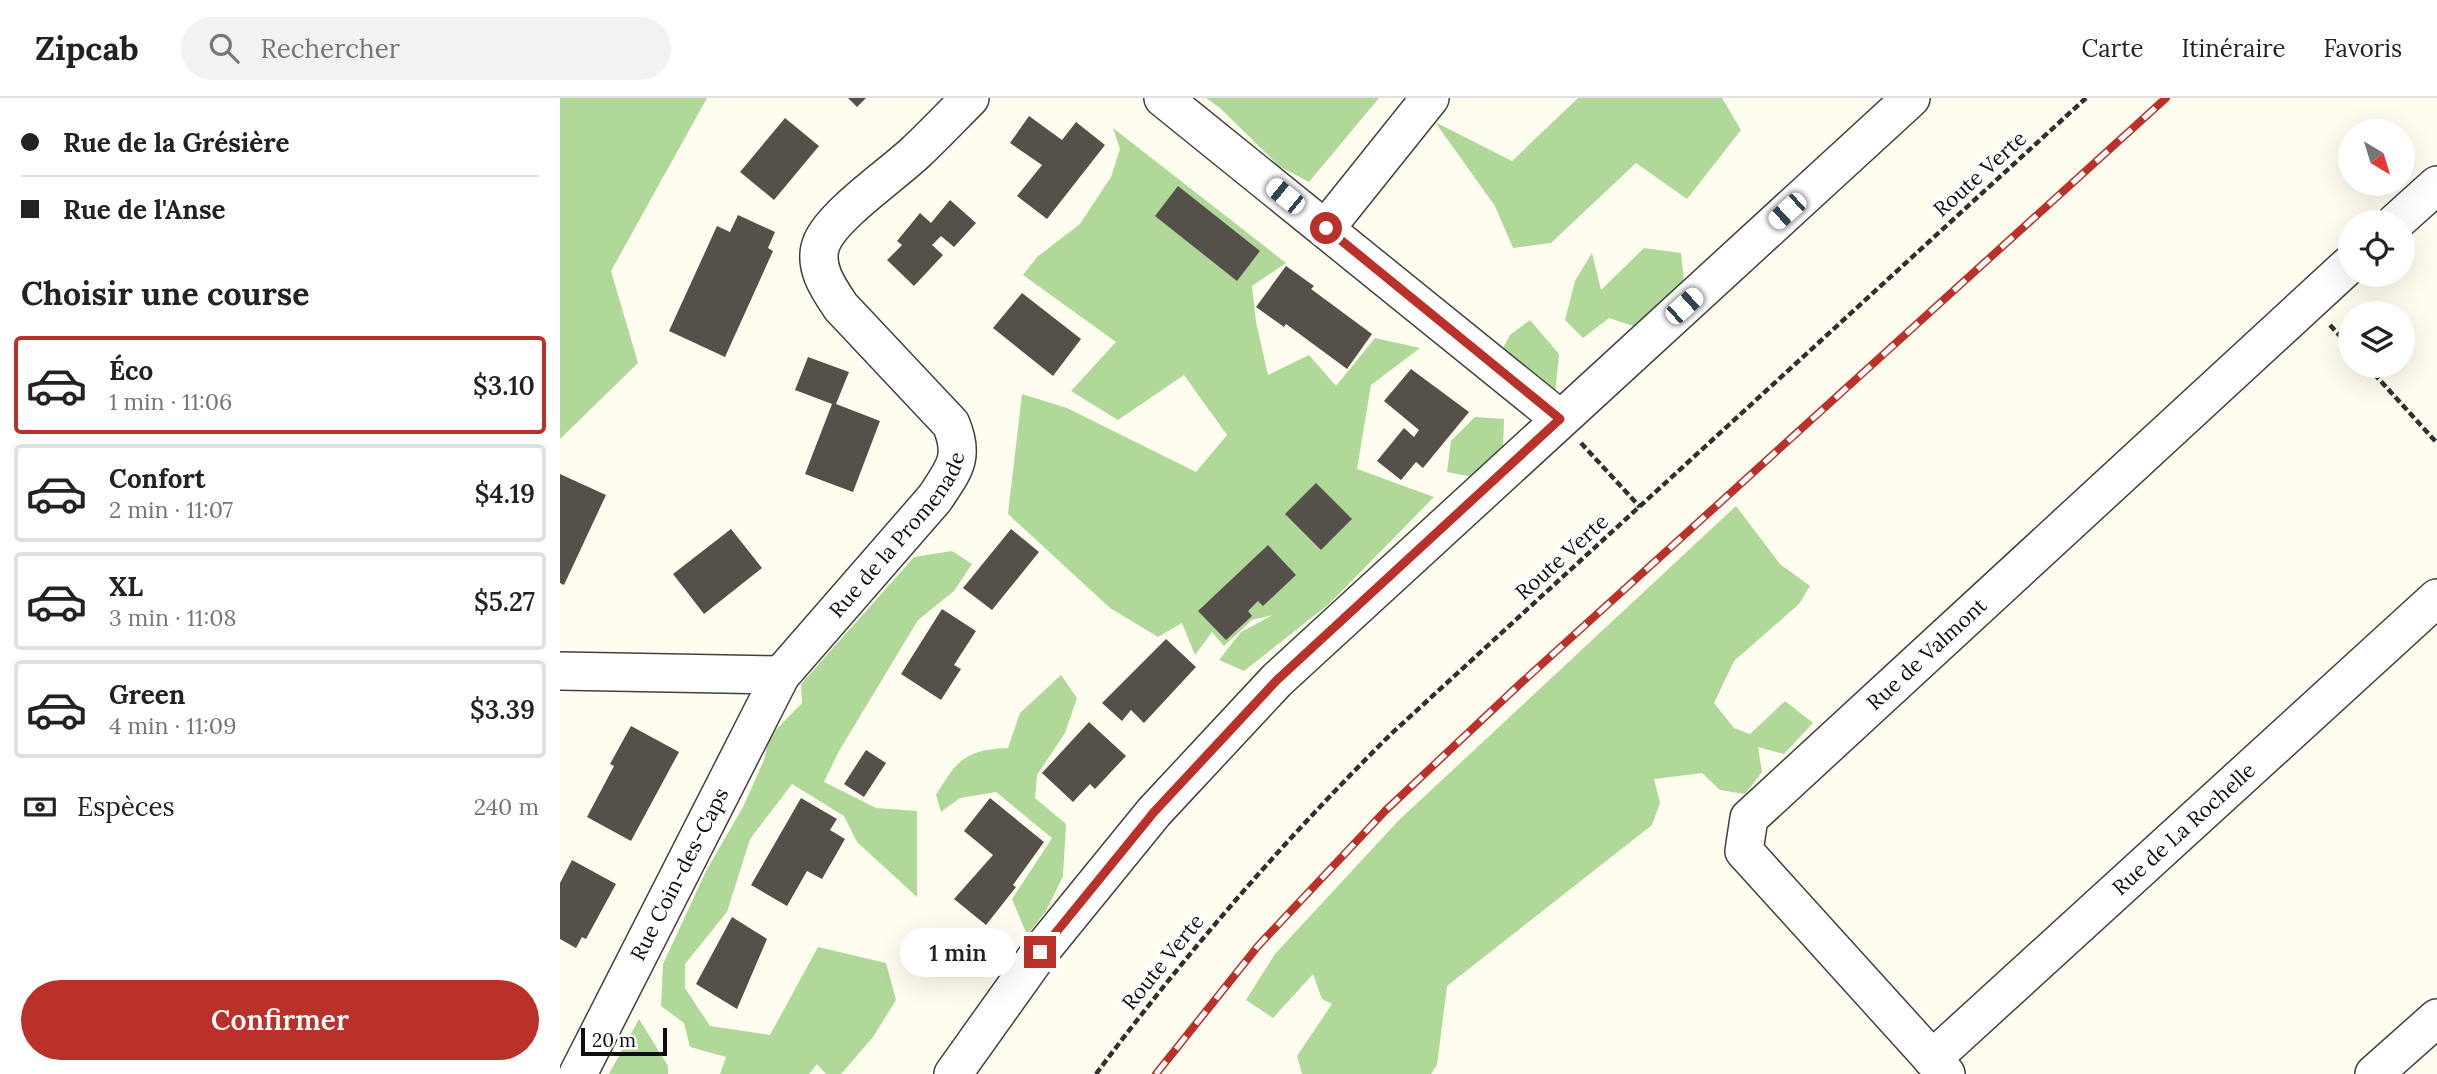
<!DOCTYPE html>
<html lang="fr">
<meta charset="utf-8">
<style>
:root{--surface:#fff;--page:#f2f2f2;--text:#222;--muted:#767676;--line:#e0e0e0;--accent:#ba3129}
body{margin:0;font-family:Lora,serif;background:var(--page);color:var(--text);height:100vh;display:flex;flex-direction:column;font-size:26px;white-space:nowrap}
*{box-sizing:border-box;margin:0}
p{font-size:23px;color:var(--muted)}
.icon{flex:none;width:38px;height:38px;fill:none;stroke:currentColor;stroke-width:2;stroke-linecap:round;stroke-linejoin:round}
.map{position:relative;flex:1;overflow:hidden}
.details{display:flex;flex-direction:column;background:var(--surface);width:560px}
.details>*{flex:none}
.banner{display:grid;align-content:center;height:154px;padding:0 21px;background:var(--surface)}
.needle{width:46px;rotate:142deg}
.controls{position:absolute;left:1778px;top:21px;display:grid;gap:14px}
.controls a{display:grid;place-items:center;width:77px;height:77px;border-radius:50%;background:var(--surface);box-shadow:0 7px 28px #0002;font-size:35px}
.scale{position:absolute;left:21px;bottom:18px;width:86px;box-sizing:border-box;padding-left:7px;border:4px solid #0e0e0e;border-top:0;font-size:19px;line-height:24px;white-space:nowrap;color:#0e0e0e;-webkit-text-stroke:5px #fff;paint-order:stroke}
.end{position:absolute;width:32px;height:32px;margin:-16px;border:9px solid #ba3129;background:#fff;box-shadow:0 0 0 4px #fff}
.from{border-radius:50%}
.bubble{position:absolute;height:49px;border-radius:24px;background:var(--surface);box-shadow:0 7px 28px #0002;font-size:23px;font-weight:600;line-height:49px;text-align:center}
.car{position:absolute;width:21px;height:42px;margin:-21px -10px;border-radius:9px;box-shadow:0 0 5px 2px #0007;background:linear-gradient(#fff 24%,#345 0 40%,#fff 0 76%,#345 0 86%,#fff 0)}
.banner b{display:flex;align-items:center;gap:24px;height:66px;font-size:26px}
.banner b+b{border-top:2px solid var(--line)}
.banner i{width:18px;height:18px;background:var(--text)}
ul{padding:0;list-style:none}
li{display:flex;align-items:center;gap:21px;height:98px;margin:0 14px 10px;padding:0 7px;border:4px solid var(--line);border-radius:7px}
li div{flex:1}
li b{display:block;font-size:26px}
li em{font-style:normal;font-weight:600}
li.on{border-color:var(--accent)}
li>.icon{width:63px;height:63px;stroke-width:1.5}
h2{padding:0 21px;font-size:32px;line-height:84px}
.pay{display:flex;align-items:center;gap:18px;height:77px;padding:0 21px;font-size:26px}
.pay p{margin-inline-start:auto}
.button{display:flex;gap:14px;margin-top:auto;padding:14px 21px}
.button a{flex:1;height:80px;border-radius:42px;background:var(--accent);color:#fff;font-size:28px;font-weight:600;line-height:80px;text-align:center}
header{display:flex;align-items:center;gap:42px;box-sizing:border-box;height:98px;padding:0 35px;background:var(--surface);border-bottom:2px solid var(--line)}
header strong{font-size:33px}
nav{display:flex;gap:38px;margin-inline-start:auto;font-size:24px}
.search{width:490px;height:63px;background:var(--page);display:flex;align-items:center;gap:18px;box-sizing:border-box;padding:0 24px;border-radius:38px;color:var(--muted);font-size:26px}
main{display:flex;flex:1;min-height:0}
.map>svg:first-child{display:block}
.forest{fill:#afd899}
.building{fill:#56504a}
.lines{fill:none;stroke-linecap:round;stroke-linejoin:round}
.minor-casing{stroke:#414141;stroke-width:40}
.path{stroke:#303030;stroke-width:4.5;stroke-dasharray:7 3.5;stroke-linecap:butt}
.minor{stroke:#fff;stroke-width:37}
.rail-casing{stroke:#ba3129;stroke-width:8}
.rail{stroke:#fff;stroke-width:5;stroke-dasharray:16;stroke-linecap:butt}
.route{stroke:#ba3129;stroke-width:9}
.labels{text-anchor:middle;stroke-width:7;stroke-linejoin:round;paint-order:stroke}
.street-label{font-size:21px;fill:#0e0e0e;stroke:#fff}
</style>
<header>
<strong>Zipcab</strong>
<div class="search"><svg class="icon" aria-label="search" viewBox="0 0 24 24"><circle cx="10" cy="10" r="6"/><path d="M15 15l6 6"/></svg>Rechercher</div>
<nav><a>Carte</a><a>Itinéraire</a><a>Favoris</a></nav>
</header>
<main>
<section class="details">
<div class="banner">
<b><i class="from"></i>Rue de la Grésière</b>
<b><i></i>Rue de l'Anse</b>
</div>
<h2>Choisir une course</h2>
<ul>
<li class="on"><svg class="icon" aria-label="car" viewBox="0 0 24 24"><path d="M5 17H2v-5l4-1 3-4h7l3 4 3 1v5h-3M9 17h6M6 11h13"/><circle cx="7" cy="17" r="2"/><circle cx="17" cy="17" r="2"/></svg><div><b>Éco</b><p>1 min · 11:06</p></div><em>$3.10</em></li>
<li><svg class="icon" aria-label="car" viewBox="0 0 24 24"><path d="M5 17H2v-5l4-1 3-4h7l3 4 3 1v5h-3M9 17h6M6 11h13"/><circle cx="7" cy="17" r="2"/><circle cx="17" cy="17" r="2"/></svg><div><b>Confort</b><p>2 min · 11:07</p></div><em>$4.19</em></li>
<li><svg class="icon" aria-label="car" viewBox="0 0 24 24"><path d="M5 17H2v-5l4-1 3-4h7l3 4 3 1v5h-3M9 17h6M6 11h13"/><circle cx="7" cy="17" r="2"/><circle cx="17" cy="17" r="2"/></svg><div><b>XL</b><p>3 min · 11:08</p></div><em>$5.27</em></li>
<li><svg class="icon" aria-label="car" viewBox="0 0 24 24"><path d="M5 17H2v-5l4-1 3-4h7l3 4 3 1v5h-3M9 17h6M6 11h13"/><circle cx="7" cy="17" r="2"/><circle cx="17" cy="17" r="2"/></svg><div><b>Green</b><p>4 min · 11:09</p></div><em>$3.39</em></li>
</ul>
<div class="pay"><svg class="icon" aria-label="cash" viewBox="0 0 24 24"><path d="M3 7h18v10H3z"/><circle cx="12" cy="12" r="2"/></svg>Espèces<p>240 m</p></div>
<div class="button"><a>Confirmer</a></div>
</section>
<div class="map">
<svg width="1877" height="976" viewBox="0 0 1877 976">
<rect width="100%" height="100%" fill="#fffdef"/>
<g class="forest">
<path d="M0,0H147L51,173L78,265L0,341Z"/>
<path d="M646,0H819L749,84L719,68L660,10Z"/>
<path d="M1018,0H1162L1181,32L1127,101L1076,65L991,145L953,150L935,108L875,24L952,63Z"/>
<path d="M553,30L726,165L692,188L696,224L708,277L749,257L776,288L815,240L860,250L811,287L797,371L874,399L769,506L684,573L659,562L681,534L713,517L692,522L664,548L652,534L635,557L622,525L598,539L550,510L448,416L462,296L507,310L636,374L667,337L624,277L558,322L511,293L556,244L463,177L477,159L520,126L551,79L560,51Z"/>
<path d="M1084,150L1121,155L1124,183L1073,228L1049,220L1023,240L1005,222L1015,183L1032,155L1041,192Z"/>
<path d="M970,222L999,256L995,297L927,280L950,237Z"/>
<path d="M915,319L944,321L943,351L912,379L887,374L891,343Z"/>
<path d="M1176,408L1220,466L1250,488L1239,506L1174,563L1154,605L1174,630L1190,636L1225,603L1253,625L1224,656L1198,649L1202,674L1185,696L1160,692L1142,675L1094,681L1100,705L1092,727L887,888L877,967L871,976H742L737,958L772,906L762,901L753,876L713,920L686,902L715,856L838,723Z"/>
<path d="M392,453L412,466L394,493L358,522L279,653L264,684L316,710L357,713V799L297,744L284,718L232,686L190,741L167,814L125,866V890L150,928L210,937L258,849L326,865L336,902L313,939L281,976H266L257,966L249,976H160L166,959L130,949L124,925L101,908L103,866L146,773L183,709L204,662L209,639L242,605L241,586L354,459Z"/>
<path d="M501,577L517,600L505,635L477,677L475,700L506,726L503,778L486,813L467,837L452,801L492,740L436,694L400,700L381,714L376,697C397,662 405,652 448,650L460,615Z"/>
<path d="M79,921L108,968V976H49Z"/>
</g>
<g class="building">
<path d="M288,0H306L297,9Z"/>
<path d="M469,18L502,42L516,24L545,47L487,121L457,98L482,67L450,45Z"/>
<path d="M225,20L259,48L214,102L180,74Z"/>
<path d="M618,88L700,153L677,183L595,118Z"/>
<path d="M390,102L416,125L394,149L381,138L372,147L383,157L354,188L327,162L342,147L337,143L360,115L371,125Z"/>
<path d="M178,117L215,134L208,150L213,153L165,259L109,233L157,128L170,134Z"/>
<path d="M726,168L754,188L751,191L812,236L787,271L726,226L724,229L696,209Z"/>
<path d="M462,195L521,241L493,278L433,230Z"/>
<path d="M248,259L289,274L276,306L320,323L293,394L245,376L272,306L235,292Z"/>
<path d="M851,271L909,314L863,370L856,364L841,382L817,363L844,330L854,339L859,332L824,303Z"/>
<path d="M0,376L46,397L4,487L0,485Z"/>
<path d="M756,385L792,421L761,452L725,416Z"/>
<path d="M171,431L202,470L144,516L113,476Z"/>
<path d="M451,431L479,454L432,512L403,490Z"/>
<path d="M708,447L736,477L703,508L698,503L688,513L692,518L666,542L638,513Z"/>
<path d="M382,511L416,533L394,567L401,571L381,602L341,576Z"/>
<path d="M606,541L636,569L584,625L571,612L562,623L542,605Z"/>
<path d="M529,624L566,658L535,691L530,686L513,704L482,675Z"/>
<path d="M71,628L119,654L71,743L27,719L54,668L50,666Z"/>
<path d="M306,652L326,665L304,699L284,686Z"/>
<path d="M241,700L277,721L270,732L285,741L262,781L247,773L227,808L191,787Z"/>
<path d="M430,700L484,744L453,787L456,789L426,827L394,801L433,757L404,733Z"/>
<path d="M12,762L56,786L26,841L22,839L16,850L0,841V785Z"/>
<path d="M172,819L207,841L177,911L136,886Z"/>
</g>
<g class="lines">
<g class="minor-casing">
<g id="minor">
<path d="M603,0L1000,321"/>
<path d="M1836,124L1877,87"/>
<path d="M766,130L870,0"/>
<path id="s1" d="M0,573L221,577L375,400C394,371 405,360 391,326L281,209C268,190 252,167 262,144C274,116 333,76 356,54C374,37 392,18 410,0"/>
<path id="s2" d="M1372,961L1877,500"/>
<path id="s3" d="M18,976L221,577"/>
<path d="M393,976L480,854L594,714L717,582L1351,0"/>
<path id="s4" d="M1386,976L1184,753L1189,720L1790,166"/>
<path d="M1814,976L1877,920"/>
</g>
</g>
<g class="path">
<path d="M1770,227L1790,249"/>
<path d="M1807,268L1877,345"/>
<path d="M1021,345L1080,409"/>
<path d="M536,976C627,854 724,742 831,636L1526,0"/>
</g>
<use href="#minor" class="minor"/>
<g class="rail-casing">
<path id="rail" d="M596,976L698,848L825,713L960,586L1606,0"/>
</g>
<use href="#rail" class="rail"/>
</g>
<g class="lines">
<path class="route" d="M480,854L594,714L717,582L1000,321L766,130"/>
</g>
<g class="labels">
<g class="street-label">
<text transform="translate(1420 76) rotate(-42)" y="7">Route Verte</text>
<text dy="7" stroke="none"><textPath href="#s1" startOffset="404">Rue de la Promenade</textPath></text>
<text transform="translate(1002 459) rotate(-42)" y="7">Route Verte</text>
<text dy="7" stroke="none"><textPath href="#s4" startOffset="576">Rue de Valmont</textPath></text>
<text dy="7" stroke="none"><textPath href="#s2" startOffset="341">Rue de La Rochelle</textPath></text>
<text dy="7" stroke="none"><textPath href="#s3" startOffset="224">Rue Coin-des-Caps</textPath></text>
<text transform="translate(603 864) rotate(-51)" y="7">Route Verte</text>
</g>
</g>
</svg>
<div class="controls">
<a><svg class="needle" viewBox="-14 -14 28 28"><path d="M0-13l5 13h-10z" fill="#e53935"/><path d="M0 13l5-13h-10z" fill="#767676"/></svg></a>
<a><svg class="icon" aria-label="locate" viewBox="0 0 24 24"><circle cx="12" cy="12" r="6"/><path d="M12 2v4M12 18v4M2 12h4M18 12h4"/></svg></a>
<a><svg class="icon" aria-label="layers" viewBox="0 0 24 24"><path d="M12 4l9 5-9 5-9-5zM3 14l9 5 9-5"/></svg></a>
</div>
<div class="scale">20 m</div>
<i class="end from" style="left:766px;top:130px"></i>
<i class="end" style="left:480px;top:854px"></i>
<div class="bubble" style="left:340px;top:830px;width:116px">1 min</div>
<i class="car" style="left:725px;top:98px;rotate:309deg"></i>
<i class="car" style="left:1227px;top:113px;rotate:228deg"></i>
<i class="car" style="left:1124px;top:208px;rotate:48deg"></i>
</div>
</main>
